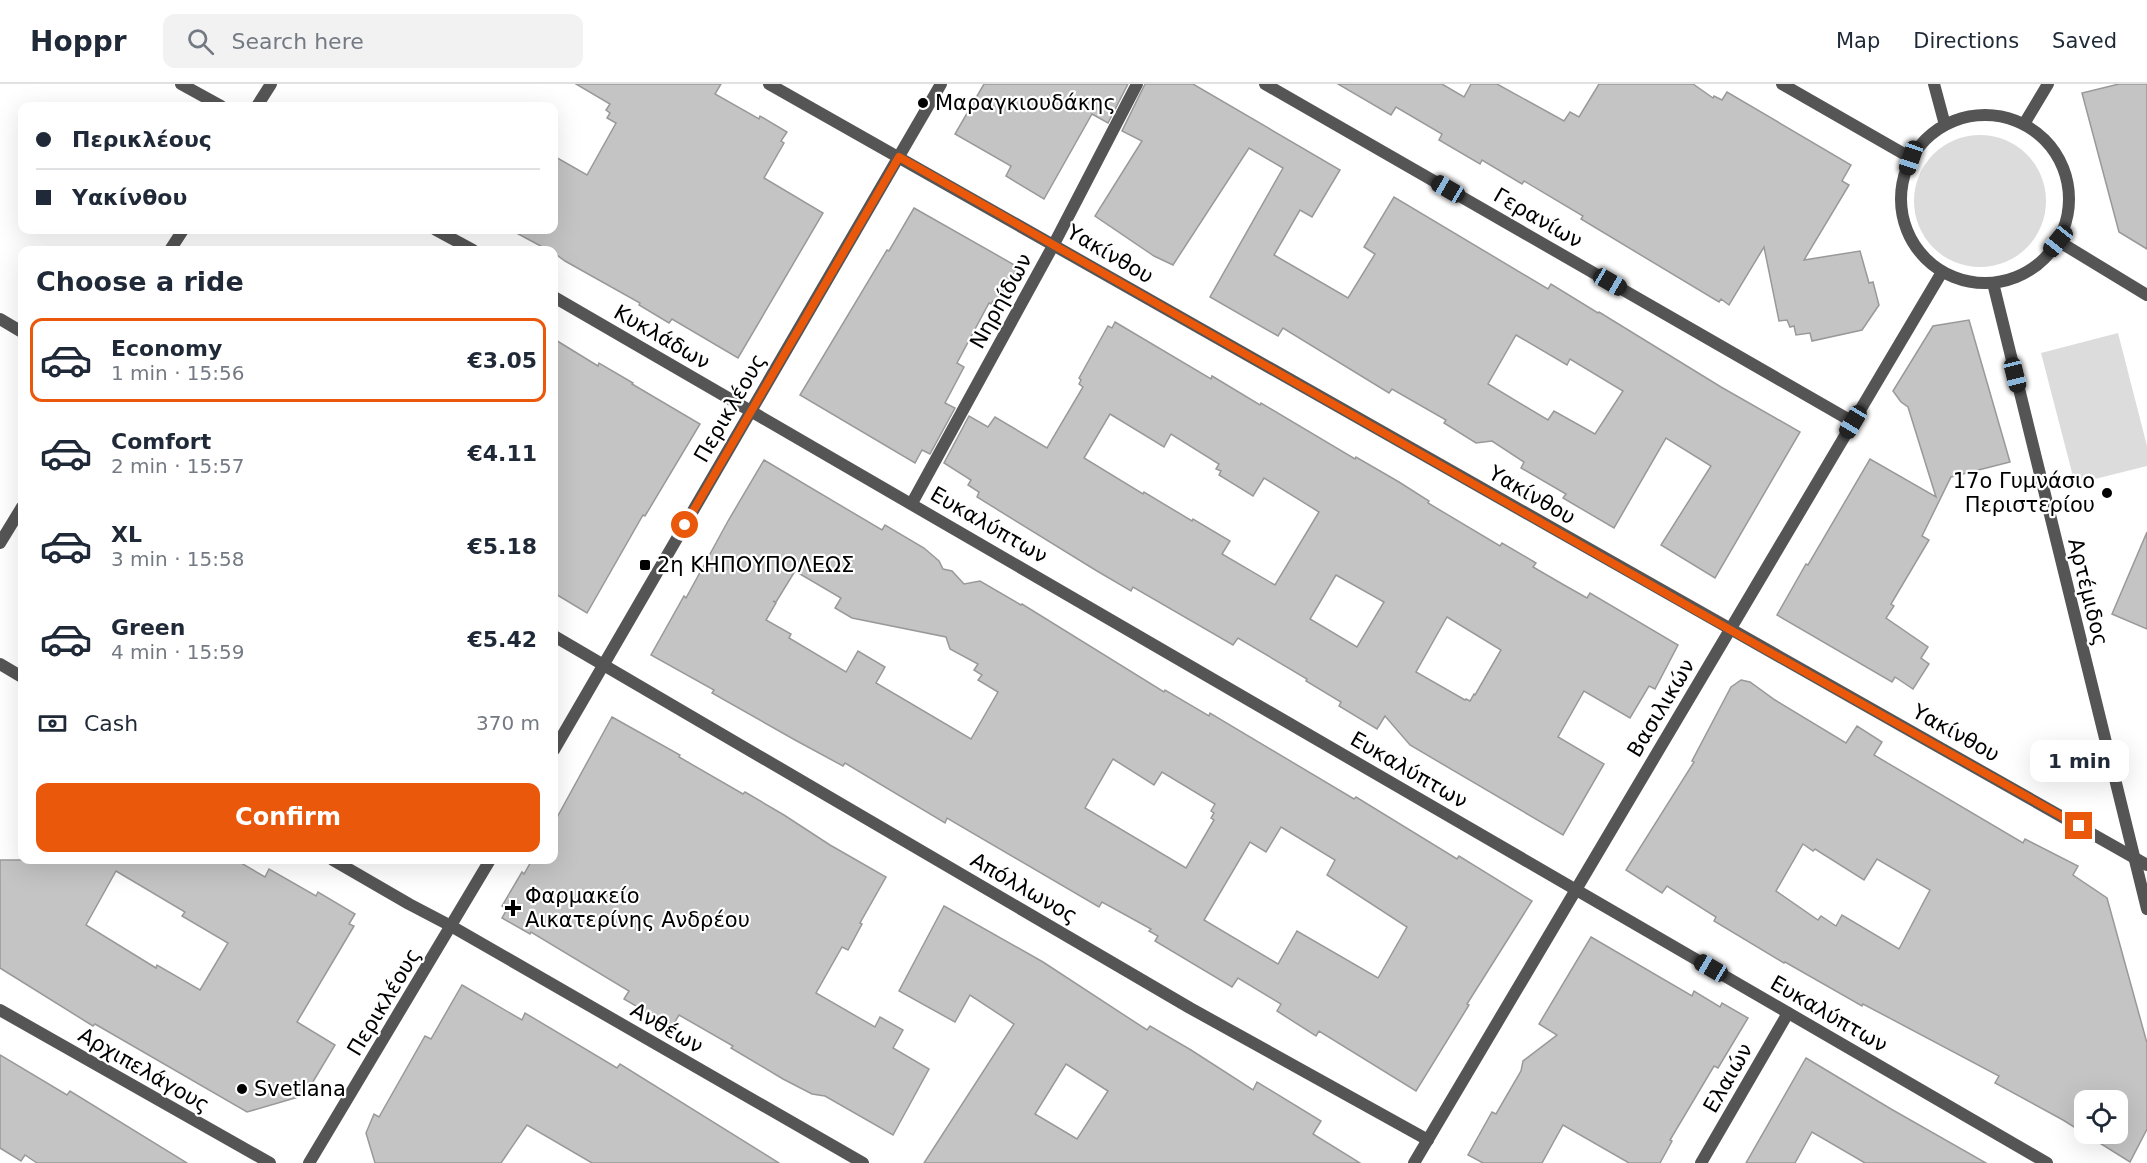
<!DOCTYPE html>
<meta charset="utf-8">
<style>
:root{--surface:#fff;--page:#f2f2f3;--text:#1f2937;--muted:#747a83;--line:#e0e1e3;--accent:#ea580c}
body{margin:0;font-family:"DejaVu Sans",sans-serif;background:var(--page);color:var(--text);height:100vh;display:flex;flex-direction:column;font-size:22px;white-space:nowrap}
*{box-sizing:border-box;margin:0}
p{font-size:20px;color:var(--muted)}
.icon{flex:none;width:33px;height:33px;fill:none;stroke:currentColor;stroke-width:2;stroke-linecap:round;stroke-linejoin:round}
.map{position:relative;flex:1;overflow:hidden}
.drawer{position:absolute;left:18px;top:162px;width:540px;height:618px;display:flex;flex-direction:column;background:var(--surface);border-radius:12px;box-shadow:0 6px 24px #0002}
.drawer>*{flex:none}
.top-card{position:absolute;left:18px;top:18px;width:540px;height:132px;border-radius:12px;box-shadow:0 6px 24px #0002;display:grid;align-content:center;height:132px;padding:0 18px;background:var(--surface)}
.buttons{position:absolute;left:2074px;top:1006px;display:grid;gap:12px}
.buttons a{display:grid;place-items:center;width:54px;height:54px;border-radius:12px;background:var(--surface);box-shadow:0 6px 24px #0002;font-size:30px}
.end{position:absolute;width:27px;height:27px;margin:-14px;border:8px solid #ea580c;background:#fff;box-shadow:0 0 0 3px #fff}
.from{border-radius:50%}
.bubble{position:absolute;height:42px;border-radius:12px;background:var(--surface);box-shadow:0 6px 24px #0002;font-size:20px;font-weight:700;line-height:42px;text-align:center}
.car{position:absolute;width:18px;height:36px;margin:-18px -9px;border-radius:8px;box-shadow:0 0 4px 2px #0007;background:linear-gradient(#222 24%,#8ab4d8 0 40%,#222 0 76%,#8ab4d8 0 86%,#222 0)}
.top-card b{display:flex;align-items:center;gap:21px;height:57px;font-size:22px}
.top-card b+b{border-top:2px solid var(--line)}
.top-card i{width:15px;height:15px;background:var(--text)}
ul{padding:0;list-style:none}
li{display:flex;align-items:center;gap:18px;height:84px;margin:0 12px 9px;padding:0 6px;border:3px solid transparent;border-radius:12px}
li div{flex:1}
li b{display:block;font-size:22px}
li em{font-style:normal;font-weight:700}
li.on{border-color:var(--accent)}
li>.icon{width:54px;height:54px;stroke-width:1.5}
h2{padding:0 18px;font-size:27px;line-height:72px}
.pay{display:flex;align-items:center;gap:15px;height:66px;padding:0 18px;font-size:22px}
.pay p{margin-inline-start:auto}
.cta{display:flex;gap:12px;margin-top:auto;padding:12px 18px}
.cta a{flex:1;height:69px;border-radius:12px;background:var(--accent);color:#fff;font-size:24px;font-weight:700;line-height:69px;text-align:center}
header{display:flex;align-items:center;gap:36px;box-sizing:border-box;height:84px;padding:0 30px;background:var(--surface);border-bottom:2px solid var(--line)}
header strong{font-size:28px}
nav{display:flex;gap:33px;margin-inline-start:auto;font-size:21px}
.search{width:420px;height:54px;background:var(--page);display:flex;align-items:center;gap:15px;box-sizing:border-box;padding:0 21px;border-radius:12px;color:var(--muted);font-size:22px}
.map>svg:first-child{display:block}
.green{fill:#dcdcdc}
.building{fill:#c4c4c4;stroke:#999;stroke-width:1.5;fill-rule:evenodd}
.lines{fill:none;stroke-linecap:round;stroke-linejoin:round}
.minor{stroke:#555;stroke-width:12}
.tertiary{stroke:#555;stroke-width:12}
.route{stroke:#ea580c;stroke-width:8}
.poi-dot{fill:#000;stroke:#fff;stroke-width:2}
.labels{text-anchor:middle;stroke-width:4.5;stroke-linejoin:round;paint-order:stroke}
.poi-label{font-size:21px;fill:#000;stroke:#fff;text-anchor:start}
.street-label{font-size:21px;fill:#000;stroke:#fff}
</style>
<header>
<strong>Hoppr</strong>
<div class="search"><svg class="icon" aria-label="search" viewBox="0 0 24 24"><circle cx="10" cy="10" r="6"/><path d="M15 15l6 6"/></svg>Search here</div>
<nav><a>Map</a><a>Directions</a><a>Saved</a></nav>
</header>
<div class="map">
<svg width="2147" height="1079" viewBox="0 0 2147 1079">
<rect width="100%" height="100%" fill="#fff"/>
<g class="green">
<circle cx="1980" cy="117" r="66"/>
<path d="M2118,249L2147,362V382L2075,400L2041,269Z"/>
</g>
<g class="building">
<path d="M576,0H721L715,10L759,35L760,32L787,48L781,57L784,59L764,94L823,129L738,274L672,235L669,239L639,221L640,219L565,177L554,169V166H548L511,146H554V72L587,91L616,39L607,34L610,29L606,26L610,20Z"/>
<path d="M984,0H1128L1108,39L1092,30L1044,115L1006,92L1011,82L955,50Z"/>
<path d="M1145,0H1193L1340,86L1312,133L1300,126L1274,171L1348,214L1375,170L1364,163L1394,113L1548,205L1551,200L1598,229L1599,228L1721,303L1800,348L1715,494L1661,461L1711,382L1666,354L1614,444L1563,414L1566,410L1521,384L1524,378L1492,357L1476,359L1444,339L1446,336L1392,305L1389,309L1283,244L1278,252L1210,213L1283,84L1249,64L1173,181L1154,172L1095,132L1142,57L1122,47ZM1516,251L1567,281L1570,275L1623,307L1595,350L1554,327L1548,336L1488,300Z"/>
<path d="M1338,0H1442L1464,13L1471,0H1497L1564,37L1570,28L1579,33L1599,0H1693L1713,14L1714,12L1722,16L1727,8L1851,81L1842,97L1849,101L1804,176L1860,167L1869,199L1873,198L1879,221L1862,246L1812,257L1810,249L1796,251L1794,242L1790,243L1787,236L1779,237L1764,163L1729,221L1721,215L1719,218L1581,135L1583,132L1524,97L1522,100L1482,76L1480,80L1439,56L1442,50L1396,23L1391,31Z"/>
<path d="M2119,0H2147V165L2119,148L2082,9Z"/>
<path d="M914,124L1018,183L997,220L993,217L991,220L989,219L957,279L964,283L945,319L955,324L930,370L922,366L915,379L800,311L887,166L889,167Z"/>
<path d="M1969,236L2010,378L1951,393L1922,452L1929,456L1891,520L1894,522L1886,534L1928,563L1921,574L1929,580L1913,605L1895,593L1892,598L1777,531L1806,480L1808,481L1870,375L1936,413L1908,323L1901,318L1893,307L1933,242Z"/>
<path d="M1115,238L1211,295L1212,292L1260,321L1261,319L1355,375L1356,373L1399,398L1429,417L1428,419L1500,462L1502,459L1536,479L1533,483L1564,501L1587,514L1590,509L1678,561L1655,605L1649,602L1630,634L1584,607L1558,653L1604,680L1563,751L1410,661L1385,632L1377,645L1339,622L1341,618L1306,597L1307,595L1238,554L1233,561L1133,503L1131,507L1097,487L977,413L979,408L968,401L971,396L944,379L969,332L988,343L995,333L1047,364L1083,303L1079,300L1081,296L1079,294L1108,242L1112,244ZM1110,330L1164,363L1171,350L1219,380L1216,385L1221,387L1219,391L1253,412L1264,394L1319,428L1275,501L1222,470L1230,457L1193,435L1192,437L1144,408L1143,410L1084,374ZM1336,491L1384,518L1357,563L1310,535ZM1447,533L1501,566L1475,611L1474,610L1470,617L1466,615L1465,616L1416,588Z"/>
<path d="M554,255L598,282L599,279L633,299L632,300L700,340L645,432L643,431L587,529L554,509Z"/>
<path d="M764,376L882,446L885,441L924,464L939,477L943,485L952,487L964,500L980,497L1021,521L1022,520L1164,608L1165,606L1209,632L1210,629L1354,715L1356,713L1457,775L1459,772L1532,817L1467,920L1469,921L1416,1007L1319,947L1316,952L1277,927L1281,920L1238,894L1232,903L1155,857L1158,852L1149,847L1151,845L1102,818L1099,823L947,734L945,739L845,679L843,682L795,656L712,609L714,606L651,571L684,512L686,514L728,437ZM795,487L841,514L835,524L852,534L946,553L950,565L978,580L974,586L982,591L978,596L998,608L971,655L876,599L885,583L858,567L846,588L789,554L791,550L766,536L776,519L773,517L776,518ZM1113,675L1154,701L1162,688L1215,720L1211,727L1214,729L1211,734L1214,736L1186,784L1085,724ZM1281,743L1335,776L1327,791L1407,843L1378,894L1297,847L1278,880L1204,836L1250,758L1266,768Z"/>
<path d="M2147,448V545L2112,530Z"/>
<path d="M1741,596L1750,598L1775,616L1846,659L1857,642L1882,658L1874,671L2023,759L2025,755L2078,782L2073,791L2107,814L2147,959V1045L2130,1078L2063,1036L1995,999L1999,992L1863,920L1862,922L1785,878L1784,879L1714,837L1716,833L1667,802L1662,809L1626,786L1694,678L1692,677L1731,603ZM1803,760L1813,767L1815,765L1864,796L1877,775L1930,806L1899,865L1842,831L1836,842L1821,832L1818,836L1776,807ZM2085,1017H2118V1050H2085Z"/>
<path d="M612,633L680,671L679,673L743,710L745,708L784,731L830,761L886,793L860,839L862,840L848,866L842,863L816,909L875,943L880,933L903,946L893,964L929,985L893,1051L825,1012L812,1010L783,995L731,964L733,962L679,931L672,943L624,915L629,907L531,848L530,850L502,834L507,825L502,822L522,788L524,790L532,776H554V739Z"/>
<path d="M0,776H236L265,793L269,785L316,812L318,808L355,830L349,840L354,842L297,938L335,961L305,1011L247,1028L95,940L93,942L0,884ZM116,787L185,828L182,832L228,859L200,906L157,881L156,884L86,841Z"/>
<path d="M944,822L1043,878L1147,946L1150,942L1191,966L1253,1006L1257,998L1321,1037L1313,1050L1360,1079H924L1014,940L970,911L955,938L899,907ZM1066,980L1108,1007L1077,1055L1035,1030Z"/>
<path d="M1591,853L1692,912L1694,907L1720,923L1722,919L1748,934L1718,984L1714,982L1670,1056L1672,1057L1660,1079H1629L1563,1041L1542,1079H1483L1468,1071L1492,1028L1496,1030L1521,987L1523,977L1557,951L1539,940Z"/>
<path d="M462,901L522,936L525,929L617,984L620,980L779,1079H592L527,1041L501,1079H375L366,1049L374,1030L379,1033L425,952L431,955Z"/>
<path d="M0,971L67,1011L70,1007L187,1079H37L25,1071L21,1077L0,1064Z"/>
<path d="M1806,974L1891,1025L1986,1079H1865L1812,1048L1795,1079H1746Z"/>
</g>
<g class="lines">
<g class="minor">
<path d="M181,0L221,22"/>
<path d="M769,0L2147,781"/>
<path d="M1265,0L1853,338"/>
<path d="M1782,0L1911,74"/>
<path d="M1934,0L1945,41"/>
<circle cx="1985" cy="115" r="84"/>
<path d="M2024,40L2048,0"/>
<path d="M436,146L473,166"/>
<path d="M2058,157L2147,211"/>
<path d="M1993,199L2147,825"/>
<path d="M554,213L2047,1079"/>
<path d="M0,235L22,248"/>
<path d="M912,419L1054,160L1137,0"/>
<path d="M554,552L1190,924L1428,1056"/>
<path d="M0,580L22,593"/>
<path d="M333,776L409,820L451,842"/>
<path d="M0,926L270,1079"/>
<path d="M1414,1079L1942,188"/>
<path d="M1701,1079L1788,929"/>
</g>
<g class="tertiary">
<path d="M257,22L271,0"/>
<path d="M170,166L183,146"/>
<path d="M0,459L22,423"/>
<path d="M554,666L941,0"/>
<path d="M451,842L863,1079"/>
<path d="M309,1079L490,776"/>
</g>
</g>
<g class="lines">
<path class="route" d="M685,441L899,73L1695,526L2079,742"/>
</g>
<g class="poi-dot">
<circle cx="923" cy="19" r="6"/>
<circle cx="2107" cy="409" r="6"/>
<rect x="639" y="475" width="12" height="12" rx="3"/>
<path d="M510 815h6v6h6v6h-6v6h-6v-6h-6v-6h6z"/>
<circle cx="242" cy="1005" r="6"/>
</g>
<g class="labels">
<g class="poi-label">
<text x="935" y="26">Μαραγκιουδάκης</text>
<text x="2095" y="404" text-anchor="end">17ο Γυμνάσιο<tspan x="2095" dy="24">Περιστερίου</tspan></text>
<text x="657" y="488">2η ΚΗΠΟΥΠΟΛΕΩΣ</text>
<text x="525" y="819">Φαρμακείο<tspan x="525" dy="24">Αικατερίνης Ανδρέου</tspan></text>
<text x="254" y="1012">Svetlana</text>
</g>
<g class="street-label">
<text transform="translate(1538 134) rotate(30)" y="7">Γερανίων</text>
<text transform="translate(1110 170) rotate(30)" y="7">Υακίνθου</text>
<text transform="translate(1001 217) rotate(-61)" y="7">Νηρηίδων</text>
<text transform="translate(662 253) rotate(30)" y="7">Κυκλάδων</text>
<text transform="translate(730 324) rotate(-60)" y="7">Περικλέους</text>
<text transform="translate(1532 411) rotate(30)" y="7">Υακίνθου</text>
<text transform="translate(989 441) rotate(30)" y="7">Ευκαλύπτων</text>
<text transform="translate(2088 508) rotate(76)" y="7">Αρτέμιδος</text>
<text transform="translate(1661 624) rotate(-59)" y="7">Βασιλικών</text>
<text transform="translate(1956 649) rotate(29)" y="7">Υακίνθου</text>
<text transform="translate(1409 686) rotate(30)" y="7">Ευκαλύπτων</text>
<text transform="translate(1024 804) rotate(30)" y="7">Απόλλωνος</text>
<text transform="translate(384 918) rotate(-59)" y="7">Περικλέους</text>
<text transform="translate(1829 930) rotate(30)" y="7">Ευκαλύπτων</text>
<text transform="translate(667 944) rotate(30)" y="7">Ανθέων</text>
<text transform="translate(144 986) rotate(30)" y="7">Αρχιπελάγους</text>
<text transform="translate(1728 994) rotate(-60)" y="7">Ελαιών</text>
</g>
</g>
</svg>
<div class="buttons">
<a><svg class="icon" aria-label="locate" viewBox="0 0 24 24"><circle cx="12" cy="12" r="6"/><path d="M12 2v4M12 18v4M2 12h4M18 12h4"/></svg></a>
</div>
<i class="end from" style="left:685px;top:441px"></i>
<i class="end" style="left:2079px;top:742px"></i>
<div class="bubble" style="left:2030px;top:656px;width:99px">1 min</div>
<i class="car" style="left:1911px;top:74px;rotate:199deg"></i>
<i class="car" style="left:1448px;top:105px;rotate:300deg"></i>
<i class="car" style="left:2058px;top:157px;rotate:219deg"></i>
<i class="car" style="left:1610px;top:198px;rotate:120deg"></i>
<i class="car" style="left:2015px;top:291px;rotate:166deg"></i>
<i class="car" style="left:1853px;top:338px;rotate:211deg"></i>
<i class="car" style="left:1711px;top:884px;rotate:300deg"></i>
<div class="top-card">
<b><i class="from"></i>Περικλέους</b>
<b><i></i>Υακίνθου</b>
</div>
<section class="drawer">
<h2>Choose a ride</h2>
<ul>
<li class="on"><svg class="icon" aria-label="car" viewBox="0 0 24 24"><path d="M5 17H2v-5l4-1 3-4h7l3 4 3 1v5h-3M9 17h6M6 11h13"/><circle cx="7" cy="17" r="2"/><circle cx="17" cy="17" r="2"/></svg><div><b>Economy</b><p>1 min · 15:56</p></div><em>€3.05</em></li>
<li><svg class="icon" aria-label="car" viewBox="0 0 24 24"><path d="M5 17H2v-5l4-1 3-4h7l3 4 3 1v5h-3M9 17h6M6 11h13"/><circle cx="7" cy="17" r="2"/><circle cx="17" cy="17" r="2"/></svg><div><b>Comfort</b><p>2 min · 15:57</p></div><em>€4.11</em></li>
<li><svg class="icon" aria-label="car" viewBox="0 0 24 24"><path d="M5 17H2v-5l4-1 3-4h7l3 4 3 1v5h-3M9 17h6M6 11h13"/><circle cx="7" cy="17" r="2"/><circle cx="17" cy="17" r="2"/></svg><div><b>XL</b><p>3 min · 15:58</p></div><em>€5.18</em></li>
<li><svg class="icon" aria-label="car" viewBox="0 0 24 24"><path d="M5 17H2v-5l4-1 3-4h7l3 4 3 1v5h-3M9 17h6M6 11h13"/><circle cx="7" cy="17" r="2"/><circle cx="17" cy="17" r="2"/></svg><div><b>Green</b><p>4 min · 15:59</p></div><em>€5.42</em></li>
</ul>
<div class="pay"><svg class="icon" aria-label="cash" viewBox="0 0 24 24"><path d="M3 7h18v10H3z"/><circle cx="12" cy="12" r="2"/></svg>Cash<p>370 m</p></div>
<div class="cta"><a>Confirm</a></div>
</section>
</div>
